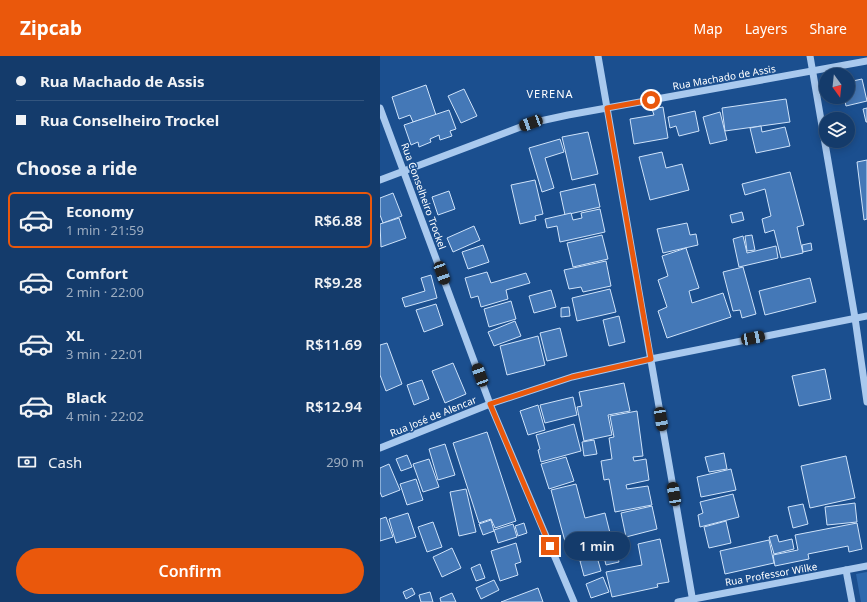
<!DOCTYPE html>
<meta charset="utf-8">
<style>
:root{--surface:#143b6b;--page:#1d4271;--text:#f1f3f6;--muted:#9dadc1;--line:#33557e;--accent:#ea580c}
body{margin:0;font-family:"Noto Sans",sans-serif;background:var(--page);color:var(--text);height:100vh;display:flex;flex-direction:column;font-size:15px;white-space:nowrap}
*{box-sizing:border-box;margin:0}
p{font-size:13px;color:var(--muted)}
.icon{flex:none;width:22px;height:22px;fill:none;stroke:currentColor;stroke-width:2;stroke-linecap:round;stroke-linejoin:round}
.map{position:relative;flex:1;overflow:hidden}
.drawer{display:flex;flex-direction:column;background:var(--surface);width:380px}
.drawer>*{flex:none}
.top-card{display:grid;align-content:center;height:88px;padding:0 16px;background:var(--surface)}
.needle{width:26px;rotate:165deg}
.tools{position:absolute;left:439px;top:12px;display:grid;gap:8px}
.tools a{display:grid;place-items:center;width:36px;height:36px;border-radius:50%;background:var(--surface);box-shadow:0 2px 10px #0003,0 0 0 1px var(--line);font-size:20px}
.end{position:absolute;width:18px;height:18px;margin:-9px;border:5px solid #ea580c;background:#fff;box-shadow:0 0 0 2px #fff}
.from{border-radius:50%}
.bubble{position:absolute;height:28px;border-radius:14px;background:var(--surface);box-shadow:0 2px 10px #0003,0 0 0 1px var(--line);font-size:13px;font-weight:600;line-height:28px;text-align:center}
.car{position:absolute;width:12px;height:24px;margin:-12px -6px;border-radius:5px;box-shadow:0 0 3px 1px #0007;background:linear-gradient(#222 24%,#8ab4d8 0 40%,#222 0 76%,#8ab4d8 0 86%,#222 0)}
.top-card b{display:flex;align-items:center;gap:14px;height:38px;font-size:15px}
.top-card b+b{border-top:1px solid var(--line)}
.top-card i{width:10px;height:10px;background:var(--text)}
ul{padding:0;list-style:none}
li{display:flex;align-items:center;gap:12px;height:56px;margin:0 8px 6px;padding:0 8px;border:2px solid transparent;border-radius:6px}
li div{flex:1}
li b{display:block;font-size:15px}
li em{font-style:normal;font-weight:600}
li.current{border-color:var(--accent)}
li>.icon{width:36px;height:36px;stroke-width:1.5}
h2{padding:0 16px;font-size:18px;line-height:48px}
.pay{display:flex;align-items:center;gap:10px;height:44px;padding:0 16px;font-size:15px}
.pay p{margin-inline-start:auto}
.button{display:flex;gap:8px;margin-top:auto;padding:8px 16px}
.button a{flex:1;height:46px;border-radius:24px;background:var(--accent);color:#fff;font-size:16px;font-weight:600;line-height:46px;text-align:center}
header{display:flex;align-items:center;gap:24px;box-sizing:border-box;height:56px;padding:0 20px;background:var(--accent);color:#fff}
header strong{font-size:19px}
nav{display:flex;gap:22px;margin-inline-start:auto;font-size:14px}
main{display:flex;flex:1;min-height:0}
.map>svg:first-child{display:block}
.green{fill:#2e69ad}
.building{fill:#4478b7;stroke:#cfe3fa}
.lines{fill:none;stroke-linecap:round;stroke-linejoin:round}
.minor{stroke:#a9c9ee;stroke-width:7}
.route{stroke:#ea580c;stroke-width:5}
.labels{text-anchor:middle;stroke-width:3;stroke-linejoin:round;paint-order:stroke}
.street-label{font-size:10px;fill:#fff;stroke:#1b4f8f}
.neighbourhood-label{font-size:11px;letter-spacing:1px;fill:#fff;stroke:#1b4f8f}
</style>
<header>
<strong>Zipcab</strong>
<nav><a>Map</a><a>Layers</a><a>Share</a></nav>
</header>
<main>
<section class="drawer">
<div class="top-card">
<b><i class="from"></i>Rua Machado de Assis</b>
<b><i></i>Rua Conselheiro Trockel</b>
</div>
<h2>Choose a ride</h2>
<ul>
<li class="current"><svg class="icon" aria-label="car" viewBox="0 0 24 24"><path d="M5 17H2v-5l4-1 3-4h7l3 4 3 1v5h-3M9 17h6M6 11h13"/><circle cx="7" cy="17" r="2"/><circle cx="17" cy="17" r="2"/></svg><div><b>Economy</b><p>1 min · 21:59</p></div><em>R$6.88</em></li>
<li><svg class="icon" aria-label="car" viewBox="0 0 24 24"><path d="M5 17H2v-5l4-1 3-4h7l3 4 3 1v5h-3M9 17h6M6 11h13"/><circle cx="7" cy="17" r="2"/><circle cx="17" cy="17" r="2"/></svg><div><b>Comfort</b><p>2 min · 22:00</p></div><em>R$9.28</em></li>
<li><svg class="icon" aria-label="car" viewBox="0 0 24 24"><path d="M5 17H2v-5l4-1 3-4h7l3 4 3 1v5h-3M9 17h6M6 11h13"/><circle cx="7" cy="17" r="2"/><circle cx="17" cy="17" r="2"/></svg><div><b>XL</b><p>3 min · 22:01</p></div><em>R$11.69</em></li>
<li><svg class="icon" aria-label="car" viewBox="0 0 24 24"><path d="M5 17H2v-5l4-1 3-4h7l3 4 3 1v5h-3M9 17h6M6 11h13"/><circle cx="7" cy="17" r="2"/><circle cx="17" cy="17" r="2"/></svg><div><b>Black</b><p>4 min · 22:02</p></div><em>R$12.94</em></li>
</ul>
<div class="pay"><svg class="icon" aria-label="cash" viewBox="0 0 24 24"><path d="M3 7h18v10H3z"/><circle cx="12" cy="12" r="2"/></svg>Cash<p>290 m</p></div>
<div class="button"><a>Confirm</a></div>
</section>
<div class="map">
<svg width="487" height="546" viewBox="0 0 487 546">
<rect width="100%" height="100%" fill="#1b4f8f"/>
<path class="green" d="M487,516V546H481L476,518Z"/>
<g class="building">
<path d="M482,23L487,45L466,50L464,41H468V26Z"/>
<path d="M46,29L56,59L33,66L30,59L19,63L12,41Z"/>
<path d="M84,33L97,60L81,67L68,40Z"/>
<path d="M406,43L410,66L345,75L342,52Z"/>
<path d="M283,51L288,82L254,88L250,63L274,59L272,53Z"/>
<path d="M487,52V66H486L483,53Z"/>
<path d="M69,54L76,73L70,75L72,80L60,84L59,79L50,83L51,86L39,91L38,86L31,89L24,69Z"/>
<path d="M315,55L319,75L299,80L296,70L290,72L288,61Z"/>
<path d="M340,56L347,84L330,88L323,61Z"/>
<path d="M381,70L382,76L405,71L410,90L376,97L370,72Z"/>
<path d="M208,76L218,118L192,124L182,81Z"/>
<path d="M180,83L184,96L165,102L174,132L162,136L149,92Z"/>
<path d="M282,96L286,112L302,108L309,134L270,144L259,101Z"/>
<path d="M487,104V163L484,164L477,106Z"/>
<path d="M410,116L424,169L417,171L423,197L401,202L394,174L385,177L382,163L391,160L385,133L365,139L362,128Z"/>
<path d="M155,124L163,158L155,160L156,164L140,168L131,129Z"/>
<path d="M215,128L220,151L185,159L180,136Z"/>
<path d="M69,135L75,153L58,159L52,141Z"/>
<path d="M13,137L22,160L3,167L0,159V142Z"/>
<path d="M220,153L225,176L180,186L177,170L167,172L165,163L191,157L193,164L202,162L201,157Z"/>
<path d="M362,156L364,164L352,167L350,159Z"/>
<path d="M19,162L26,182L1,191L0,168Z"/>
<path d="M307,167L310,179L316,178L318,189L283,197L277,173Z"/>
<path d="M94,170L100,184L73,196L67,182Z"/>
<path d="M222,179L228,203L193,211L187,187Z"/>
<path d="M372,179L375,194L367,195L365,180Z"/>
<path d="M363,180L367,197L396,190L398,202L359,211L353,183Z"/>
<path d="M431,187L432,194L423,196L422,189Z"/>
<path d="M103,189L109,206L88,213L82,196Z"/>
<path d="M306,192L319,232L309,235L312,247L343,237L351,261L287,282L278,255L287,251L278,224L288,220L282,200Z"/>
<path d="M226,205L231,230L203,236L201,231L189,233L184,214Z"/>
<path d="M363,211L376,258L362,262L360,254L353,255L343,216Z"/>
<path d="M107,216L111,227L146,217L150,227L126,234L128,243L101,251L98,240L91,242L85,222Z"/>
<path d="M51,219L57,242L25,251L22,242L45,235L41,222Z"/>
<path d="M430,222L436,246L385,259L379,235Z"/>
<path d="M230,233L236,256L197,265L192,242Z"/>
<path d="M171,234L176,251L154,257L149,240Z"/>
<path d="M131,245L136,263L109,271L104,253Z"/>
<path d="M56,248L63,269L44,276L36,254Z"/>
<path d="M189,251L190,260L181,261V252Z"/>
<path d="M239,260L245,286L229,290L223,264Z"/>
<path d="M135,265L141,280L114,290L108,276Z"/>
<path d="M180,272L187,300L167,305L160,277Z"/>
<path d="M158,280L165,309L127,319L120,290Z"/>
<path d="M7,287L22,328L6,335L0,319V289Z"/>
<path d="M73,307L86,338L65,347L52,315Z"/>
<path d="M445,313L451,343L419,350L412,320Z"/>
<path d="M42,324L49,343L34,349L27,329Z"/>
<path d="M244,327L250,355L228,359L232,379L204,385L197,351L202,350L199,336Z"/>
<path d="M193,341L197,359L165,367L160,349Z"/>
<path d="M158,349L165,374L148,379L140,355Z"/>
<path d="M257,355L263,400L253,401L254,405L266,403L269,424L246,429L247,433L268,430L272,449L235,456L229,423L224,424L221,405L232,403L229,382L234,381L230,360Z"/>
<path d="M194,368L201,395L161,406L158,394L160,393L156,379Z"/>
<path d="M107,376L136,465L115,472L111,463L99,467L73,387Z"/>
<path d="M214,384L217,398L204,400L202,386Z"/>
<path d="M65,388L75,419L58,424L49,393Z"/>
<path d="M344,397L347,413L329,416L325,401Z"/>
<path d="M27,399L32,411L21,415L16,403Z"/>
<path d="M466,400L475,442L430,452L421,410Z"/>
<path d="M186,401L194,425L169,433L161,408Z"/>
<path d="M49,403L59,431L43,436L33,408Z"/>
<path d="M9,408L20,434L2,441L0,436V412Z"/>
<path d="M351,413L356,434L321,441L317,421Z"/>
<path d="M36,423L43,444L27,449L20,428Z"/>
<path d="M196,428L205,462L225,457L231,481L218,485L217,480L186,489L171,434Z"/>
<path d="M86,433L96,476L79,480L70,436Z"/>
<path d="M353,438L359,461L320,471L318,459L323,457L320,446Z"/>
<path d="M475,447L477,466L447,469L445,451Z"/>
<path d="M423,448L428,468L413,472L408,451Z"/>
<path d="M272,450L277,473L246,481L241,457Z"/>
<path d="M28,457L36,481L16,487L9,463Z"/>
<path d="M6,461L13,481L0,485V463Z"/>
<path d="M111,464L114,475L103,479L99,468Z"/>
<path d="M346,465L351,487L329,492L324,471Z"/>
<path d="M53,466L62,491L47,496L38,471Z"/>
<path d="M144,467L147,477L138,480L135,470Z"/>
<path d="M477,467L482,493L469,496L468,490L428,498L429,503L395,510L393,499L418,494L415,479Z"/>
<path d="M133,468L137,481L118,487L114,474Z"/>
<path d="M397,479L399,486L412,483L414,493L394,498L389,481Z"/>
<path d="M215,481L220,498L207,502L205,495L191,499L188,490Z"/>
<path d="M233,482L239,506L226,509L220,485Z"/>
<path d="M280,483L289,526L277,528L278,531L232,541L226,516L262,509L258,488Z"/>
<path d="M389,484L394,507L345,518L340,495Z"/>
<path d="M136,487L141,506L135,508L138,519L120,525L111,495Z"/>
<path d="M72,492L81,512L62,521L53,501Z"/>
<path d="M217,501L221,515L204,520L200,505Z"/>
<path d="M100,508L105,522L96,525L91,512Z"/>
<path d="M223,521L229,536L211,542L206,528Z"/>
<path d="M114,524L119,534L101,543L96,532Z"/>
<path d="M32,532L35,538L26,543L23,536Z"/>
<path d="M158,532L163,546H121Z"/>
<path d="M50,536L53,546H41L39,539Z"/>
<path d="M72,537L76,546H61L60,542Z"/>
</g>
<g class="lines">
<g class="minor">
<path d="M218,0L313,546"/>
<path d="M430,0L475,262L487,346"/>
<path d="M0,52L110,348L194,546"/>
<path d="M0,124L151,67L188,59L487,5"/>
<path d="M0,392L110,348L192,321L271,303L487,260"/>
<path d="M466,514L472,546"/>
<path d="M298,546L487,510"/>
</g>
</g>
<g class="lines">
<path class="route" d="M170,490L110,348L192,321L271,303L227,52L271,44"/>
</g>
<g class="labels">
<g class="street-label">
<text transform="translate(344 21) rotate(-10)" y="4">Rua Machado de Assis</text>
<text transform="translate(44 140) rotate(70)" y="4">Rua Conselheiro Trockel</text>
<text transform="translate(53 360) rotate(-22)" y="4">Rua José de Alencar</text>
<text transform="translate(391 518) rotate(-10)" y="4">Rua Professor Wilke</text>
</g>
<g class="neighbourhood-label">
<text x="170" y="42">VERENA</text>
</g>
</g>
</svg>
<div class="tools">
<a><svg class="needle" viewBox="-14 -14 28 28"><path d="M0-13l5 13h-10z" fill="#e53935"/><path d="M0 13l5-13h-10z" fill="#9dadc1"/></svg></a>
<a><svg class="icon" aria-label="layers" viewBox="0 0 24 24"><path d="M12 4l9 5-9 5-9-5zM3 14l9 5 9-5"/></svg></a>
</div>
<i class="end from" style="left:271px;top:44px"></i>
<i class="end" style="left:170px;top:490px"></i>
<div class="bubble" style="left:184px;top:476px;width:66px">1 min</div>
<i class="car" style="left:151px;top:67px;rotate:250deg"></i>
<i class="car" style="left:62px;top:217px;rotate:160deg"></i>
<i class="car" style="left:373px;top:282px;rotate:79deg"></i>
<i class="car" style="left:100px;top:319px;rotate:340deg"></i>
<i class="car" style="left:281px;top:363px;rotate:170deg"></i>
<i class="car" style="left:294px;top:438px;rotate:350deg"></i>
</div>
</main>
